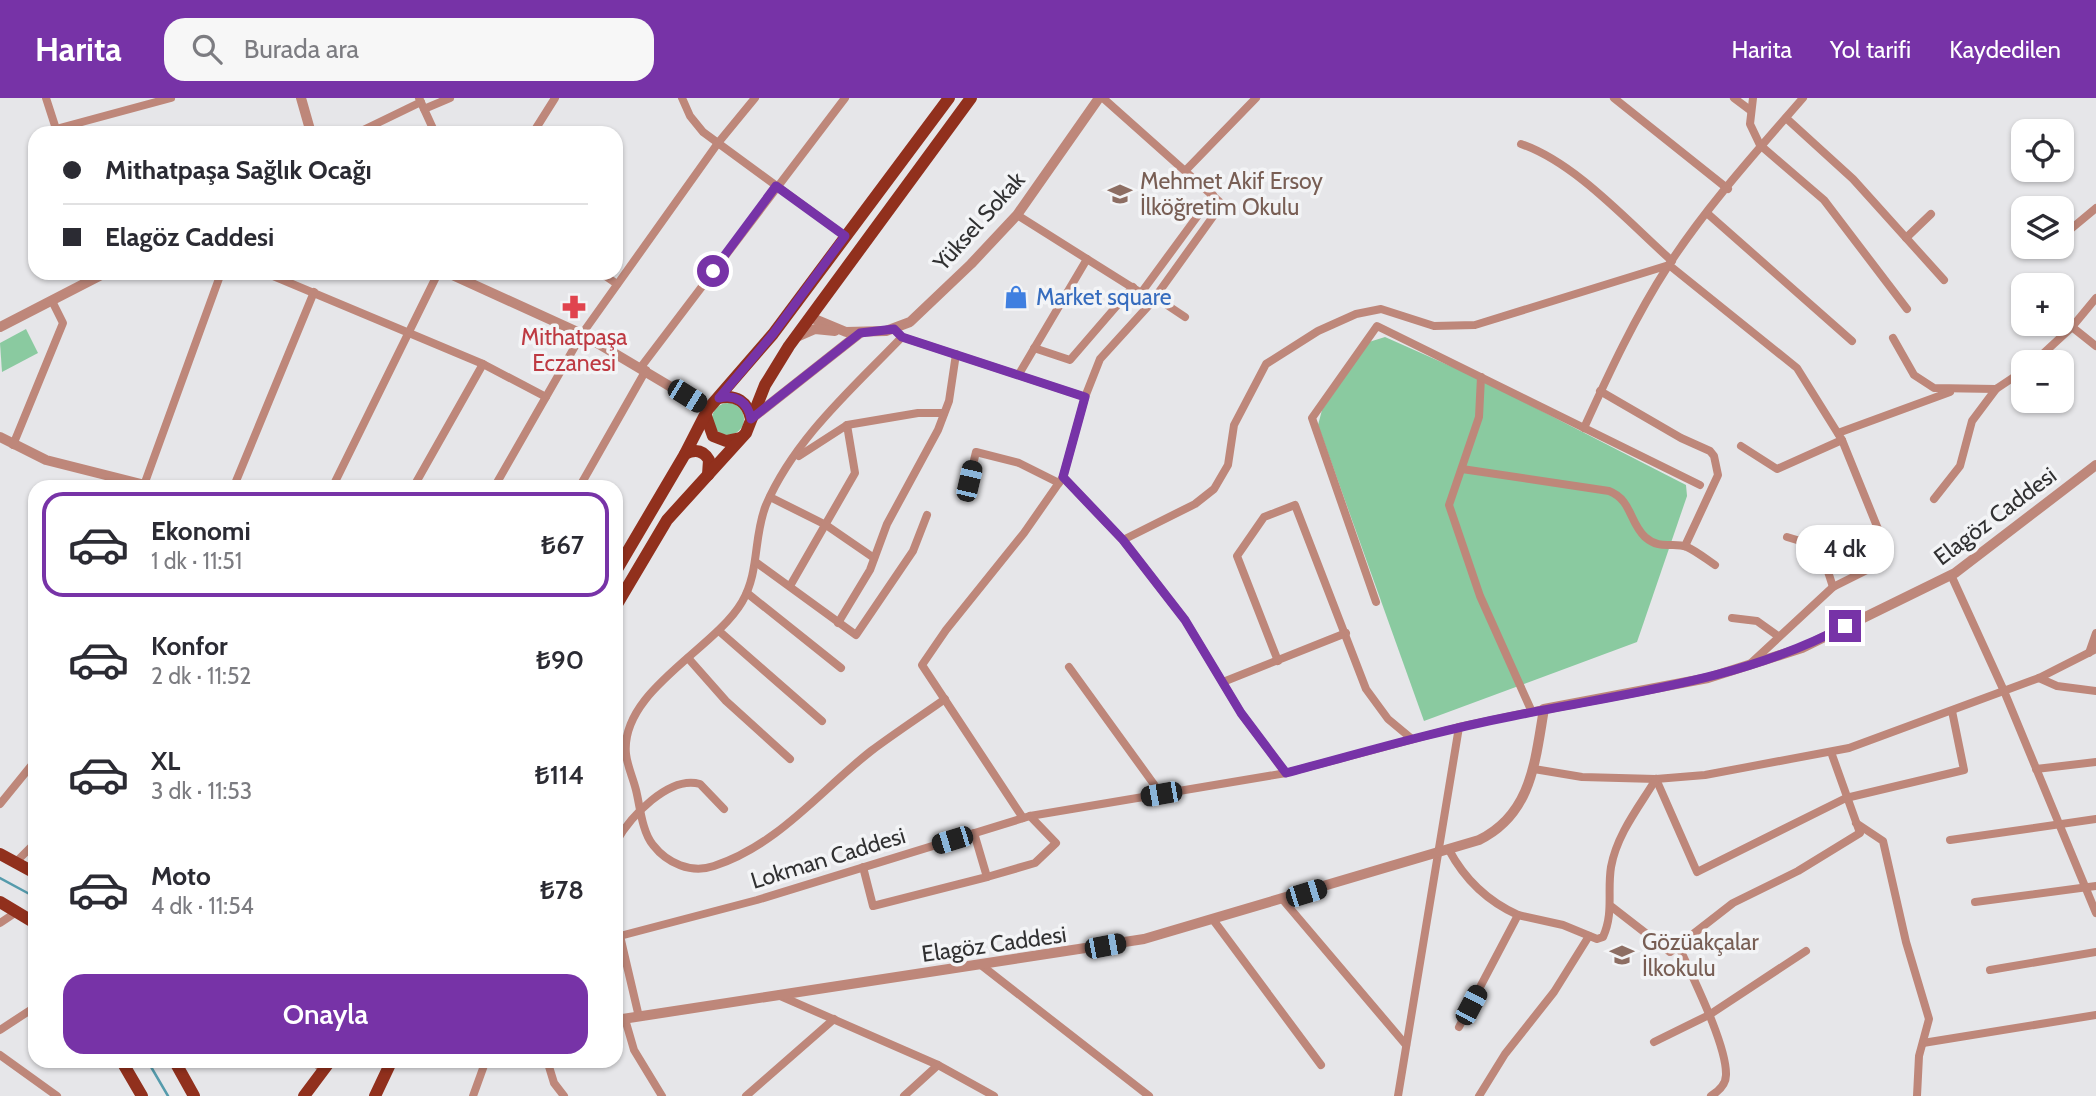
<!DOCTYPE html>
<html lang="tr">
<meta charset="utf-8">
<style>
:root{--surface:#fff;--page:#f7f7f7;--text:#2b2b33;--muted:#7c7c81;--line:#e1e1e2;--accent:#7733a7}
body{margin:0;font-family:Cabin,sans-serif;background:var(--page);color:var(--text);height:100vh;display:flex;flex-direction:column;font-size:26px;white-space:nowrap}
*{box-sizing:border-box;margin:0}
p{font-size:23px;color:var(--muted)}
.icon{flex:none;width:38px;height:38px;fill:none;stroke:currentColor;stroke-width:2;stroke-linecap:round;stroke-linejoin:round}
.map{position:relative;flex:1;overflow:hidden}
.drawer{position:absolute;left:28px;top:382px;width:595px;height:588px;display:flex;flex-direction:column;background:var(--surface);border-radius:21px;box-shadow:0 2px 5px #0004}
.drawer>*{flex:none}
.hud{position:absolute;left:28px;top:28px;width:595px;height:154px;border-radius:21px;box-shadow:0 2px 5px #0004;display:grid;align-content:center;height:154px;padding:0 35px;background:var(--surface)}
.controls{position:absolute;left:2011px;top:21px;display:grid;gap:14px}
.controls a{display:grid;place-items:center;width:63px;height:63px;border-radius:14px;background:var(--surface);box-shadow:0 2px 5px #0004;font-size:35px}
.end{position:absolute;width:32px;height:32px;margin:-16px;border:9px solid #7733a7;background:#fff;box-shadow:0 0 0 4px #fff}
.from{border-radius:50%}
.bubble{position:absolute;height:49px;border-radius:21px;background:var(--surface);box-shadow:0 2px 5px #0004;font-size:23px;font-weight:600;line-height:49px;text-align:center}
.car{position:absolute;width:21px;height:42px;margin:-21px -10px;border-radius:9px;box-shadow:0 0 5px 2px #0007;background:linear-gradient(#222 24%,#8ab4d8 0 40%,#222 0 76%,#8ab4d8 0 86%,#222 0)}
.hud b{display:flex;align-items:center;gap:24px;height:66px;font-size:26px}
.hud b+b{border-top:2px solid var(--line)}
.hud i{width:18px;height:18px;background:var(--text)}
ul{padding:12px 0 0;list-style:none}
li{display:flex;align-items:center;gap:21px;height:105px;margin:0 14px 10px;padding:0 21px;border:4px solid transparent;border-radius:21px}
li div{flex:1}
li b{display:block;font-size:26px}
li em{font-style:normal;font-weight:600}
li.on{border-color:var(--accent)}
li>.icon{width:63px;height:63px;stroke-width:1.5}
.button{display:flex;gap:14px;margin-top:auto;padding:14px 35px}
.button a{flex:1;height:80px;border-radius:21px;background:var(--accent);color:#fff;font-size:28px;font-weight:600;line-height:80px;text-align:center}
header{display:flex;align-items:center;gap:42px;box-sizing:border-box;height:98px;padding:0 35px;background:var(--accent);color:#fff}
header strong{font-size:33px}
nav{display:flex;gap:38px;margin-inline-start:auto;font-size:24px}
.search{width:490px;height:63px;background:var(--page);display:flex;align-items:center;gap:18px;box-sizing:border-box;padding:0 24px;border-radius:21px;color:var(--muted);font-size:26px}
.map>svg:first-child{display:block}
.green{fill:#8acaa0}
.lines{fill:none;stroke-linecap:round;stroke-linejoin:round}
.stream{stroke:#559bac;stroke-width:2.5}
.minor{stroke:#be877a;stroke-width:8}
.tertiary{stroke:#be877a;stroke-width:10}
.primary{stroke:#91301d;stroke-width:12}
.route{stroke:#7733a7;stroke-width:9}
.labels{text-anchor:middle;stroke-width:7;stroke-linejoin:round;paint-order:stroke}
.education-label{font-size:23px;fill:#785e54;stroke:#f3f4f6;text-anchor:start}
.street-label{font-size:23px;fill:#313132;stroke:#f3f4f6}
.shop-label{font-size:23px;fill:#366cbe;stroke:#f3f4f6;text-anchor:start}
.health-label{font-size:23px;fill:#be3a42;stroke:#f3f4f6}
</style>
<header>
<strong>Harita</strong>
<div class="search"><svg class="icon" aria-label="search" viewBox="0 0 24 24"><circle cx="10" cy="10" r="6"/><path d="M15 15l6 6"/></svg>Burada ara</div>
<nav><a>Harita</a><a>Yol tarifi</a><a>Kaydedilen</a></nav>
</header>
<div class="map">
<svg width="2096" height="998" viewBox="0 0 2096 998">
<rect width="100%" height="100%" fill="#e6e6e9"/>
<g class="green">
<path d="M26,231L38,255L2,274L0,245Z"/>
<path d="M1385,239L1475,279L1686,387L1687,398L1637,544L1424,623L1318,327L1322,312L1369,244Z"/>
<circle cx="728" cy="321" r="16"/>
</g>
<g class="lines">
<g class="stream">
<path d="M0,780L35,799"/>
<path d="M147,962L168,998"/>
</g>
<g class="minor">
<path d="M46,0L57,34"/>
<path d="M419,0L435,35"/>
<path d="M682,0L690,18L703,34L845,138"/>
<path d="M1614,0L1728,91"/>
<path d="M1734,0L1750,12"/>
<path d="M1753,0L1750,26L1760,47L1824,102L1907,211"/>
<path d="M424,11L450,0"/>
<path d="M1786,20L1853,81L1944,182"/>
<path d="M56,31L171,0"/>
<path d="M357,35L421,4"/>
<path d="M533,35L555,0"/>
<path d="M1521,46C1576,65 1628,124 1672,163"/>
<path d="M1187,71L1256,0"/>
<path d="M1708,116L1852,243"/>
<path d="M1017,117L1141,195L1213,97"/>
<path d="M2066,135L2096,110"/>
<path d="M1906,140L1931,116"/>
<path d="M266,175L483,266L546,299"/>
<path d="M601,175L617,186"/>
<path d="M1155,199L1185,219"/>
<path d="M2062,221L2096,248"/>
<path d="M894,231L902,239C853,290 795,340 766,407C753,439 760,473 742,504C714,552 620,593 626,656C627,667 633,680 636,692C640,708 642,734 653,747C667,765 691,776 714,768C778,747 820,693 871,653C895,635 921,618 945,601"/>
<path d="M902,239L1085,299"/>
<path d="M1893,240L1914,277L1934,290L1996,291L2023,273"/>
<path d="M1034,250L1070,262L1133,189"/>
<path d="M2034,264L2072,229L2096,200"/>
<path d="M641,269L845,0"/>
<path d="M1019,276L1087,161"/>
<path d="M1481,279L1479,319L1449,407L1480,498L1532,614"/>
<path d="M1600,293L1681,340L1710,353L1714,358L1718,377L1685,448"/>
<path d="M1584,330C1609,275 1635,219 1668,168C1707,108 1757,53 1803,0"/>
<path d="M1838,335L1950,294"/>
<path d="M13,347L63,225L52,203"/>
<path d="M1741,348L1777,371L1842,342"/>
<path d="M799,358L847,327L918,315H944"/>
<path d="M1462,371L1609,393C1632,402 1629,424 1645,439C1661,453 1672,443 1687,449C1696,453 1706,461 1715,467"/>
<path d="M1063,379L1123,442L1185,522L1241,615L1286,675"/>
<path d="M969,383L976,354L1019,365L1059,385"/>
<path d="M144,387L221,175"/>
<path d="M234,388L314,194"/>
<path d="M333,388L438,175"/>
<path d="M414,388L483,266"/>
<path d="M495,388L582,236L718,45L755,0"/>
<path d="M580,388L646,272"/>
<path d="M770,399L826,427L874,460"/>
<path d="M1934,401L1960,368L1972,323L1996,291"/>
<path d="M1787,439L1820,449L1833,489"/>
<path d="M1123,442L1195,406L1214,391L1228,367L1234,327L1266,266L1318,233L1356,216L1381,211L1434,228L1475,227L1669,167L1797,270L1842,342L1887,453L1873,469L1833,489L1749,567"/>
<path d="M757,465L856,537L913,453L927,417"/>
<path d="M1951,477L2004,593L2096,815"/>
<path d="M790,488L855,375L847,327"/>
<path d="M747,495L841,570"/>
<path d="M1376,504L1312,320L1377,228L1700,387"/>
<path d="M1732,520L1757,523L1778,538"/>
<path d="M838,525L870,472L887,426L938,332L949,303L956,256"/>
<path d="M719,533L822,623"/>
<path d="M2089,555L2096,535"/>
<path d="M688,560L726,603L790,661"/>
<path d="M1278,563L1237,458L1264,419L1295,407L1366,591L1388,621L1412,641"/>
<path d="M1069,569L1161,696"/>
<path d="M2039,580L2057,588L2096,593"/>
<path d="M1223,584L1346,535"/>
<path d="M1534,671L1582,679L1656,681L1705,677L1849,650L2039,580L2096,551"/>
<path d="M2036,671L2096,664"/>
<path d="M1656,681L1697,774L1846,700L1964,672L1952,613"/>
<path d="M0,706L35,663"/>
<path d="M1023,720L922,567L946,532L1024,435L1063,379L1085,299L1100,261L1151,205L1222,106L1103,0"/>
<path d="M1856,725L1883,743L1906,844L1929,921L1919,958L1917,998"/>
<path d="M1950,742L2096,721"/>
<path d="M616,744C630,719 669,677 700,686L724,711"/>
<path d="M1449,752C1465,782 1487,803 1518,817"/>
<path d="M16,764L35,745"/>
<path d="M863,769L873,808L987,779L974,735"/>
<path d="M987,779L1035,765L1056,745L1030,718"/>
<path d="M1283,802L1406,947"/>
<path d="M1975,804L2096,788"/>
<path d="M1612,809L1670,854L1733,805L1798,773L1860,735L1831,654"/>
<path d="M1214,823L1321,967"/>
<path d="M0,825L18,813"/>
<path d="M620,838L639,919"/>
<path d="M616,839L757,802L1030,718L1286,675L1459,629L1544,611"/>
<path d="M1678,847C1691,876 1727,947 1726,977C1726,987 1719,993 1711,998"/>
<path d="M981,867L1149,998"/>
<path d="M1990,872L2096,854"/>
<path d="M778,897L938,967L994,998"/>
<path d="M625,921L634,952L662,998"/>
<path d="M1459,929L1518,817L1563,827L1597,841L1603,839C1614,815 1607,794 1611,769C1617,736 1639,709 1656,681"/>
<path d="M0,932L35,909"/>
<path d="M1654,944L1709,917L1806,853"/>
<path d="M1923,945L2096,917"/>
<path d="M0,957L57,998"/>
<path d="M312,962L323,972"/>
<path d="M547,962L554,985L564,998"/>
<path d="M473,998L486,962"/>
<path d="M746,998L834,921"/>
<path d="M904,998L938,967"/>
<path d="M1398,998L1459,629"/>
<path d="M1479,998L1505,956L1554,894L1589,838"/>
</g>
<g class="tertiary">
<path d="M301,0L311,35"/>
<path d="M448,175L582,236L708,311"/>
<path d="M810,219L846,234L886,233L910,224L971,166L1017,117L1099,0"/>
<path d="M0,229L105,175"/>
<path d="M799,238L815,231L835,233"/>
<path d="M751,321L860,235"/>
<path d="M0,339L46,362L149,388"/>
<path d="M616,922L1144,841L1479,742C1532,716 1535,663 1544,611L1708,580L1802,550L1955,475L2096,367"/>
</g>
<g class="primary">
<path d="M719,300C736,296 748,304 751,321"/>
<path d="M706,318L713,338L726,343L740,340"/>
<path d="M685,356C695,351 703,352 709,362L708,377"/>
<path d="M616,473L685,356L708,311L773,236L949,0"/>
<path d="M616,508L667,422L746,335L765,287L789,248L971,0"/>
<path d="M0,756L35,775"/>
<path d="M0,804L35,825"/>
<path d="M121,962L142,998"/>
<path d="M174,962L194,998"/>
<path d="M304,998L331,962"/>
<path d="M375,998L392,962"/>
</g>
</g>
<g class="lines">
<path class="route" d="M713,173L776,88L845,138L773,236L719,300C736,296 748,304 751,321L860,235L894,231L902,239L1085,299L1063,379L1123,442L1185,522L1241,615L1286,675C1361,655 1436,633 1513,618C1626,595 1742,583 1845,528"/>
</g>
<defs>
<g id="school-bare" transform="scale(1.89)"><path d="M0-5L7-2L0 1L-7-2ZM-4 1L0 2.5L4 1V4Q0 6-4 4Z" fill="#8d6e63" stroke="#f3f4f6" stroke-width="2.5" paint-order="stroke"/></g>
<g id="shop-bare" transform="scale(1.89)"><path d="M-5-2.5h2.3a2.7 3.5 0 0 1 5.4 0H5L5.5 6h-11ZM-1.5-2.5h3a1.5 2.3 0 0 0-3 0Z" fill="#3f7fe0" stroke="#f3f4f6" stroke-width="2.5" paint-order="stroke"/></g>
<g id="pharmacy-bare" transform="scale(1.89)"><path d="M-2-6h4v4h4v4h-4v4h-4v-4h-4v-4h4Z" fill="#e0444e" stroke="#f3f4f6" stroke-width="2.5" paint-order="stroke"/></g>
</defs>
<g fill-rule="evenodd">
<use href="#school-bare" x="1120" y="96"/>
<use href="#shop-bare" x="1016" y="199"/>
<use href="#pharmacy-bare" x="574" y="209"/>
<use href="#school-bare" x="1622" y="857"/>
</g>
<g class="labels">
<g class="education-label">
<text x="1140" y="91">Mehmet Akif Ersoy<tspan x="1140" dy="26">İlköğretim Okulu</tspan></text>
<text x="1642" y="852">Gözüakçalar<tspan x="1642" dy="26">İlkokulu</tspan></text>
</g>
<g class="street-label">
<text transform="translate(979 123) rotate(-48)" y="8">Yüksel Sokak</text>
<text transform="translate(1995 418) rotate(-37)" y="8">Elagöz Caddesi</text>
<text transform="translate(828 760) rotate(-17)" y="8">Lokman Caddesi</text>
<text transform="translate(994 846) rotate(-8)" y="8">Elagöz Caddesi</text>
</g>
<g class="shop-label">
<text x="1036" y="207">Market square</text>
</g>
<g class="health-label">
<text x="574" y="247">Mithatpaşa<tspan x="574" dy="26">Eczanesi</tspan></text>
</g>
</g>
</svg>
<div class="controls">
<a><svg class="icon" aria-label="locate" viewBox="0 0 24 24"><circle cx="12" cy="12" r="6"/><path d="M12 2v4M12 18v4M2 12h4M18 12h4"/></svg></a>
<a><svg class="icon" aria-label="layers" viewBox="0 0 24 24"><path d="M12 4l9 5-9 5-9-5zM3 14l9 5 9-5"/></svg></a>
<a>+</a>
<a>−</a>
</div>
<i class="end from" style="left:713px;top:173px"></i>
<i class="end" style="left:1845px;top:528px"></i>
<div class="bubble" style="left:1796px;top:427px;width:98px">4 dk</div>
<i class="car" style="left:687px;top:298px;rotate:122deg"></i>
<i class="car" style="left:969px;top:383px;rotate:13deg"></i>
<i class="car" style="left:1161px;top:696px;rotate:260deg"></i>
<i class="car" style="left:952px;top:742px;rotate:253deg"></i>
<i class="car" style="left:1306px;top:795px;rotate:73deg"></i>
<i class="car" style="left:1105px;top:848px;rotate:79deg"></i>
<i class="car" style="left:1471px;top:907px;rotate:28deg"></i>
<div class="hud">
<b><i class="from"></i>Mithatpaşa Sağlık Ocağı</b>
<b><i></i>Elagöz Caddesi</b>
</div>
<section class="drawer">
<ul>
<li class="on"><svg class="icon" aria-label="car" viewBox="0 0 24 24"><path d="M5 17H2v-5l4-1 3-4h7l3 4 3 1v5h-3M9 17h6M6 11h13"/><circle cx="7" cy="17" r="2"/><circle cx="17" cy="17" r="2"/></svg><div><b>Ekonomi</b><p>1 dk · 11:51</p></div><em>₺67</em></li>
<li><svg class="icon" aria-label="car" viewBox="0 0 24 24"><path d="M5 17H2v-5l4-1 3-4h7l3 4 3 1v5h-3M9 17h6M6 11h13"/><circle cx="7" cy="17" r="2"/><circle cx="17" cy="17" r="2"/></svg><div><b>Konfor</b><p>2 dk · 11:52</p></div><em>₺90</em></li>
<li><svg class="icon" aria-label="car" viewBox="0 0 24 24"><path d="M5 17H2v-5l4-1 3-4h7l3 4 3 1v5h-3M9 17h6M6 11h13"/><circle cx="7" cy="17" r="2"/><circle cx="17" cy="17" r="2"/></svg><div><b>XL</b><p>3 dk · 11:53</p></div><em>₺114</em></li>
<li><svg class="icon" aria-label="car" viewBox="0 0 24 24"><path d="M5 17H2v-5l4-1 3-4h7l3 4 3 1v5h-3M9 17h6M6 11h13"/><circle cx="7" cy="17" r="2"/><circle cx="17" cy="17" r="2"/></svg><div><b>Moto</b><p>4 dk · 11:54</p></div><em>₺78</em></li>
</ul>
<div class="button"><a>Onayla</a></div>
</section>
</div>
